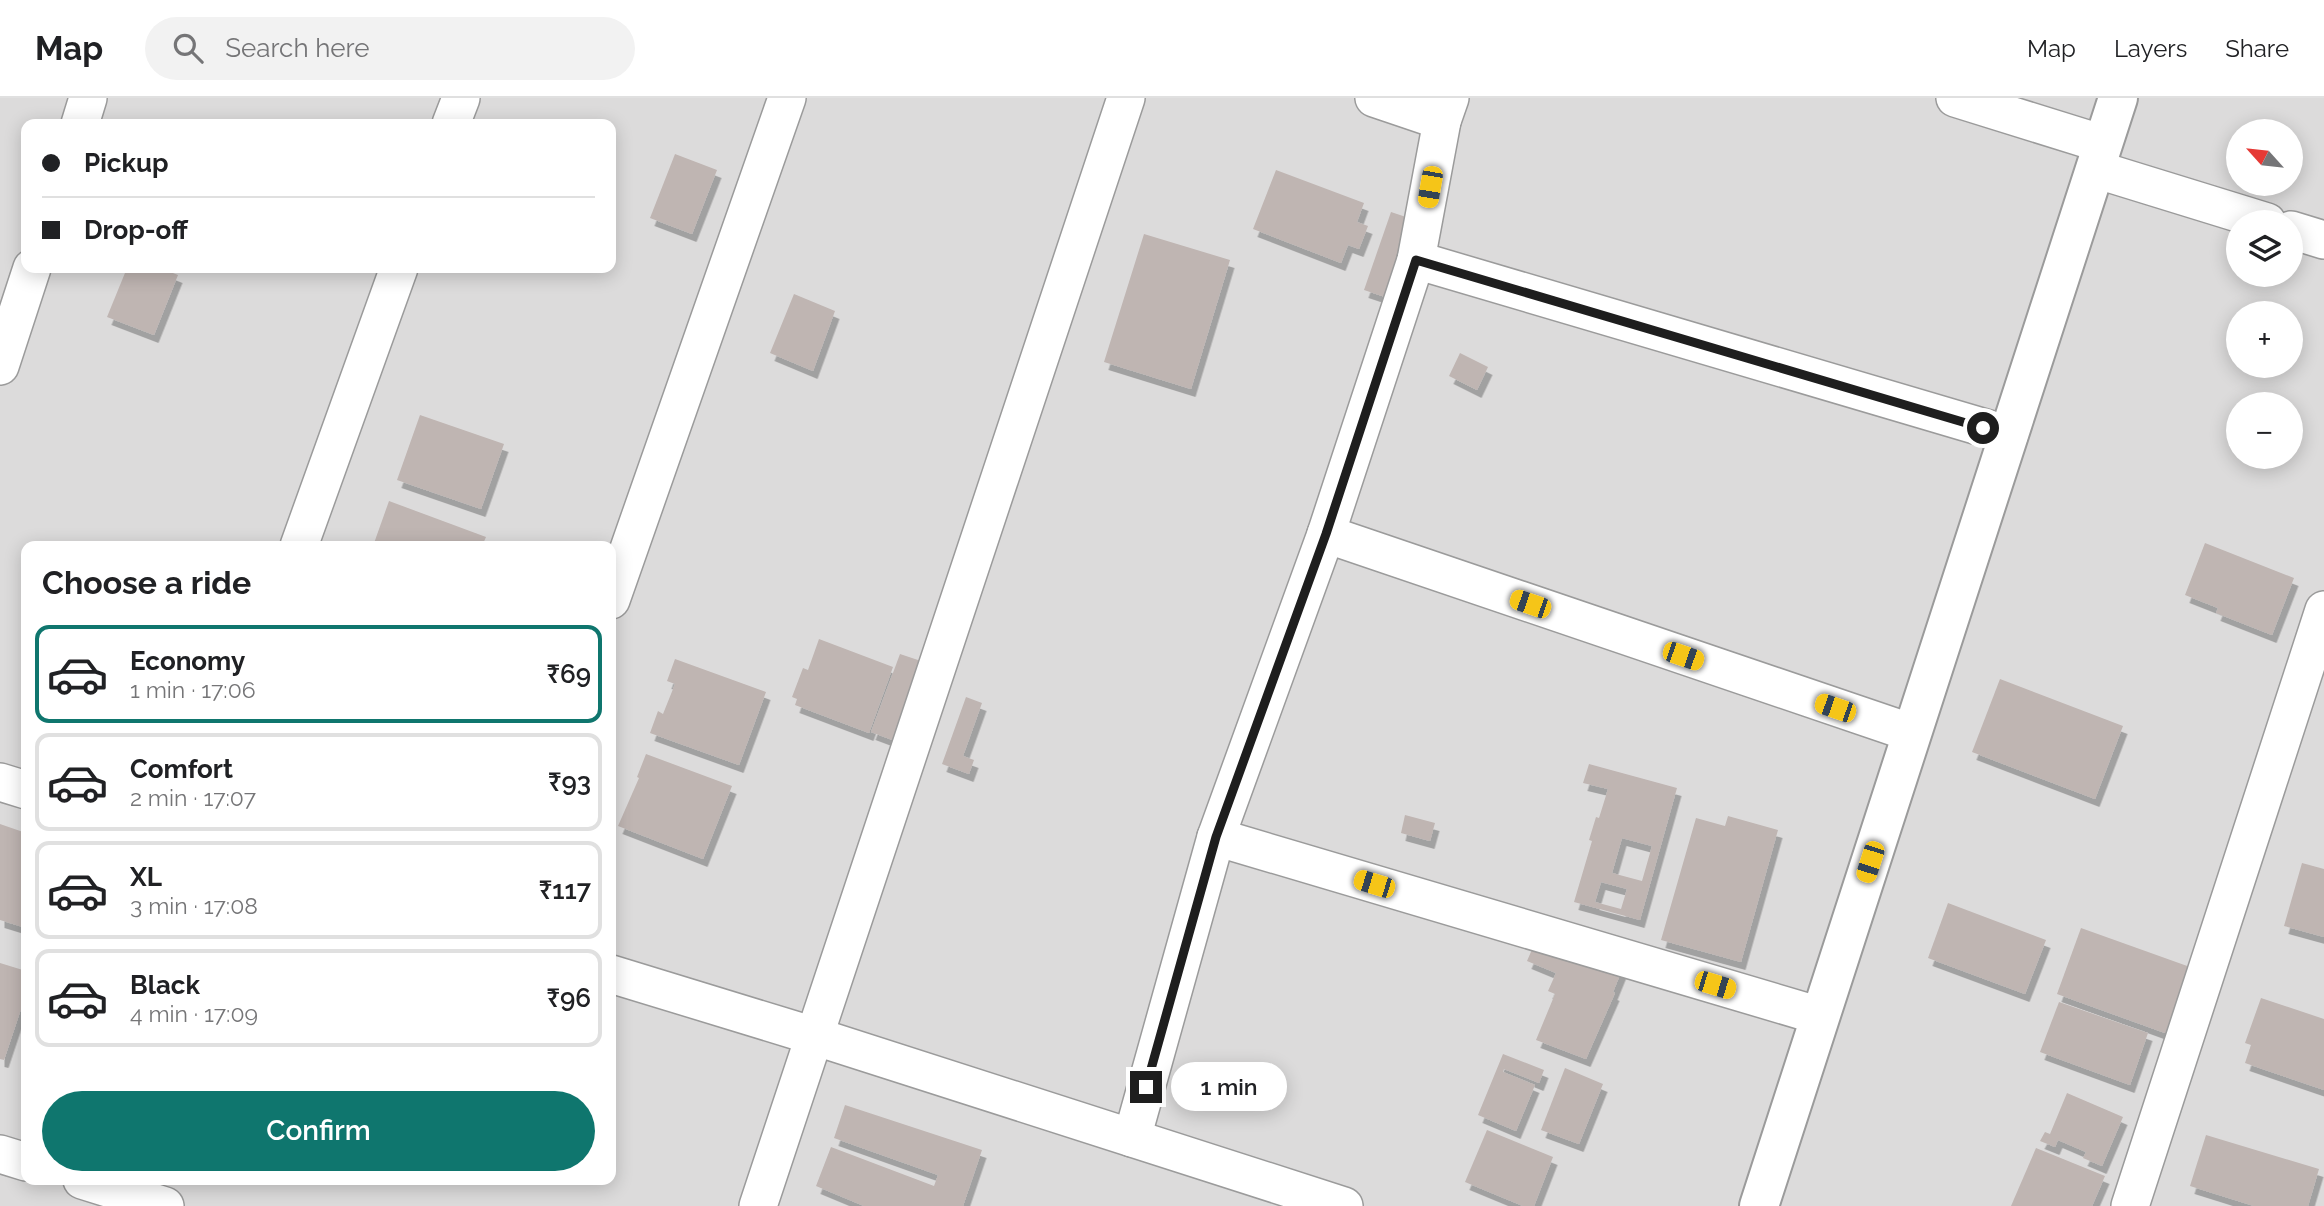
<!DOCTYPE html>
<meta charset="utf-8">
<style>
:root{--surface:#fff;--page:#f2f2f2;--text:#202124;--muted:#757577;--line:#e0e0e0;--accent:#0f766e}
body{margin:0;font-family:Raleway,sans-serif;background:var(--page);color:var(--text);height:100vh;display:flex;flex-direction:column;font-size:26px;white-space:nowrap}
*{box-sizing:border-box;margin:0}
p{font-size:23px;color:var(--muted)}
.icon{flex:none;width:38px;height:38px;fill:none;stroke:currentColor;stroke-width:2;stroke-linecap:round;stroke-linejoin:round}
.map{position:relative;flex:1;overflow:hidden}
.panel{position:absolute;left:21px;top:443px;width:595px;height:644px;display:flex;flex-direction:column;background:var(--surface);border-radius:14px;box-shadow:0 4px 18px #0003}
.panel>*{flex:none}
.banner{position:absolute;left:21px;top:21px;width:595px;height:154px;border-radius:14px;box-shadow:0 4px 18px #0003;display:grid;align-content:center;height:154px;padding:0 21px;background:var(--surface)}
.needle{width:46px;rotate:297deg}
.fabs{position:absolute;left:2226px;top:21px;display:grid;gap:14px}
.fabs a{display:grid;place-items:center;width:77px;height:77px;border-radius:50%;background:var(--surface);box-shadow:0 4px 18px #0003;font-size:35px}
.end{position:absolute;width:32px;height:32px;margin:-16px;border:9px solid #1e1e1e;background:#fff;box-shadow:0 0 0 4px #fff}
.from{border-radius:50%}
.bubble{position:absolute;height:49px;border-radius:24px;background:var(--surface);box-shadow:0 4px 18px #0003;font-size:23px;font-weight:600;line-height:49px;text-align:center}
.car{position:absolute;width:21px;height:42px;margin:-21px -10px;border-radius:9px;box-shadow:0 0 5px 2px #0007;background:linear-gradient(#f5c518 24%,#345 0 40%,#f5c518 0 76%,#345 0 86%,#f5c518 0)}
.banner b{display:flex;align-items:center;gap:24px;height:66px;font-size:26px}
.banner b+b{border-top:2px solid var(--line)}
.banner i{width:18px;height:18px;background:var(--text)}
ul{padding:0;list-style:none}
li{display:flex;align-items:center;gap:21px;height:98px;margin:0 14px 10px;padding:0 7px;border:4px solid var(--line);border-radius:14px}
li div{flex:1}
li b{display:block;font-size:26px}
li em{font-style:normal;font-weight:600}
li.active{border-color:var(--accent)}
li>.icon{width:63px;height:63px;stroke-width:1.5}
h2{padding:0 21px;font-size:32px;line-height:84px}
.action{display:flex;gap:14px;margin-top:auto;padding:14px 21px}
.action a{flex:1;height:80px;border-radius:42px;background:var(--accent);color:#fff;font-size:28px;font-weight:600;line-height:80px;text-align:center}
header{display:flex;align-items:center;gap:42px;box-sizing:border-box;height:98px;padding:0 35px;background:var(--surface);border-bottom:2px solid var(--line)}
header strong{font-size:33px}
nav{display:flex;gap:38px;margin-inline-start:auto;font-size:24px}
.search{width:490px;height:63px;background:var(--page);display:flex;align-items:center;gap:18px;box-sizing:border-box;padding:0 24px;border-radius:38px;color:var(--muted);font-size:26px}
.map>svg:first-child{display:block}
.residential{fill:#dcdbdb;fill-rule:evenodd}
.building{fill:#bfb5b2;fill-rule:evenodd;filter:url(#shadow)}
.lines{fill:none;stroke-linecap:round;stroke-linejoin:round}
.minor-casing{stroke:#9b9b9b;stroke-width:40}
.tertiary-casing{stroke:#9b9b9b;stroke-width:42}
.minor{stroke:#fff;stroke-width:37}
.tertiary{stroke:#fff;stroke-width:38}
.route{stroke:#1e1e1e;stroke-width:9}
</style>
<header>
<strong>Map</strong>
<div class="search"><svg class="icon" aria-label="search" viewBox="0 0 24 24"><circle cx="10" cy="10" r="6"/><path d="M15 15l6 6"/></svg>Search here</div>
<nav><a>Map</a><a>Layers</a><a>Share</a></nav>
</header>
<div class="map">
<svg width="2324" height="1108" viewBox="0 0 2324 1108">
<defs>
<filter id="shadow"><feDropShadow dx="4.5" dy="8" stdDeviation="0" flood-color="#0004"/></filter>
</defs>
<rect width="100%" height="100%" fill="#eeeae5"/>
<path class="residential" d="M0,0H2324V1108H0ZM26,26H611V170H26ZM2238,33H2291V86H2238ZM2238,124H2291V177H2238ZM2238,215H2291V268H2238ZM2238,306H2291V359H2238ZM26,448H611V1082H26Z"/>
<g class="building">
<path d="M675,56L717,72L692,136L650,120Z"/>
<path d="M1276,72L1364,105L1357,124L1368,128L1359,151L1348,147L1341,165L1253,131Z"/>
<path d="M1391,114L1421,124L1394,202L1364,192Z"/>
<path d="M1144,136L1230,162L1191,291L1104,264Z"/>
<path d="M127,170H160L178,177L154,237L107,219Z"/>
<path d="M794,196L835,213L813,273L770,255Z"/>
<path d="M1460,255L1488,269L1477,292L1449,278Z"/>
<path d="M420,317L504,346L481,411L397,382Z"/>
<path d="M389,403L486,439L482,448H373Z"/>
<path d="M2205,445L2294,480L2272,537L2216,515L2218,510L2185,497Z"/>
<path d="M819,541L893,569L869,635L795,607L797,601L792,599L803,570L808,572Z"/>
<path d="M900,556L924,564L895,643L871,634Z"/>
<path d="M675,561L766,594L739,667L650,635L658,613L663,616L675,586L667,583Z"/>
<path d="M2000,581L2123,628L2095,701L1972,654Z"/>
<path d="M966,599L982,605L963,658L974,662L969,676L942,666Z"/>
<path d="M646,656L732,688L703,761L618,728L639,680L637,679Z"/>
<path d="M1589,666L1677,690L1640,822L1574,804L1592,743L1589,742L1596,719L1599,720L1608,691L1583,685ZM1622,740L1652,748L1642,783L1612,775ZM1601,784L1627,791L1621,811L1595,804Z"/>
<path d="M1405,717L1435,725L1430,743L1401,735Z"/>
<path d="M1728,718L1778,732L1741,864L1661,842L1696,720L1725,728Z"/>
<path d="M0,726L26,735V830L0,822Z"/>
<path d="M2302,765L2324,771V839L2284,828Z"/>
<path d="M1948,805L2046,842L2025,896L1928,860Z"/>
<path d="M2081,830L2190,869L2165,935L2057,896Z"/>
<path d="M1540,833L1624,867L1613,894L1615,895L1586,961L1536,942L1555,896L1548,893L1556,875L1527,863Z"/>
<path d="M0,865L26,873V896L4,962L0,961Z"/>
<path d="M2261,900L2324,921V992L2245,965L2251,947L2245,945Z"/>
<path d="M2059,904L2148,935L2130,987L2040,954Z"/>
<path d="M1503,956L1544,972L1539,985L1504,971L1503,974L1535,987L1516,1033L1478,1017Z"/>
<path d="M1565,970L1603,986L1579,1046L1541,1032Z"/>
<path d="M2067,995L2123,1019L2102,1068L2083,1060L2086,1054L2058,1042L2055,1049L2040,1043L2045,1034L2050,1036Z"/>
<path d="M845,1007L982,1052L963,1108H864L816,1088L831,1049L934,1088L938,1077L834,1040Z"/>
<path d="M1487,1032L1553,1059L1534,1108H1523L1465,1084Z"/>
<path d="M2206,1037L2319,1071L2308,1108H2254L2190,1088Z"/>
<path d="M2036,1050L2105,1078L2092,1108H2011Z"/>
</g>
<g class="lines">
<g class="minor-casing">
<g id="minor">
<path d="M1374,0L1442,23"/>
<path d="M1955,0L2103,46"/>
<path d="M80,26L88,0"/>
<path d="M451,26L461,0"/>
<path d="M2095,71L2267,124"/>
<path d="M2291,132L2324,142"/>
<path d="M1416,162L2009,337"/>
<path d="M0,268L32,170"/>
<path d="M1326,436L1912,635"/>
<path d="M299,448L399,170"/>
<path d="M611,502L787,0"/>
<path d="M0,684L26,692"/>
<path d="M1216,739L1820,918"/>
<path d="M611,876L814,938L1344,1108"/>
<path d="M1132,1040L1216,739L1326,436L1416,162L1442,23L1450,0"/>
<path d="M0,1056L26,1064"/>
<path d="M82,1082L165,1108"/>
<path d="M758,1108L1126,0"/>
<path d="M2130,1108L2324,512"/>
</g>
</g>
<g class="tertiary-casing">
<path id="tertiary" d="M1759,1108L2118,0"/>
</g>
<use href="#minor" class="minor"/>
<use href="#tertiary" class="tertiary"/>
</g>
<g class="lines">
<path class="route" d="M1146,989L1216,739L1326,436L1416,162L1983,330"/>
</g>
</svg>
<div class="fabs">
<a><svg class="needle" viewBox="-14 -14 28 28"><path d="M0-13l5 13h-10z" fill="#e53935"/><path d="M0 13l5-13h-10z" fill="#757577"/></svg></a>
<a><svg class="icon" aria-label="layers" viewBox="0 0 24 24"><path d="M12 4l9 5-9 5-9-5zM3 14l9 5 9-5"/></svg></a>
<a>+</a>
<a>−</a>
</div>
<i class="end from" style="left:1983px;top:330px"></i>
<i class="end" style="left:1146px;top:989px"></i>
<div class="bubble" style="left:1171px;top:964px;width:116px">1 min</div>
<i class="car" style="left:1430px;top:89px;rotate:190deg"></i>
<i class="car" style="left:1530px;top:506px;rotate:289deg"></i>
<i class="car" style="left:1683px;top:558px;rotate:109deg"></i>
<i class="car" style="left:1835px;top:610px;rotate:289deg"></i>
<i class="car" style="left:1870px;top:764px;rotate:198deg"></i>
<i class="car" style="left:1374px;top:786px;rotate:287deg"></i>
<i class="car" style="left:1715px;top:887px;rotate:107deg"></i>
<div class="banner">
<b><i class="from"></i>Pickup</b>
<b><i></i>Drop-off</b>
</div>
<section class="panel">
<h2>Choose a ride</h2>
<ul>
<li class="active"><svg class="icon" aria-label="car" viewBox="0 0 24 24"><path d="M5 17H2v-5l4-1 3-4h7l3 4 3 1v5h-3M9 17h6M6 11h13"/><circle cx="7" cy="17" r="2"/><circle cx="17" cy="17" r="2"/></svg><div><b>Economy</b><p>1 min · 17:06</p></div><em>₹69</em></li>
<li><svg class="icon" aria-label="car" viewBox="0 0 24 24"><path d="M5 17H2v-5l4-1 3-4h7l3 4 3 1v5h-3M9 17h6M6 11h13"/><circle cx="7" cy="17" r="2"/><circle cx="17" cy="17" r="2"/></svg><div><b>Comfort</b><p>2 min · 17:07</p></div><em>₹93</em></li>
<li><svg class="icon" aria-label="car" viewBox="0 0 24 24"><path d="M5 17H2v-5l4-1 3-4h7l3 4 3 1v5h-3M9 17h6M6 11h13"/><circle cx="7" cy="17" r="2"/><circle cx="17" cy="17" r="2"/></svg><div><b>XL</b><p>3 min · 17:08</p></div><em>₹117</em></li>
<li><svg class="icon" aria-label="car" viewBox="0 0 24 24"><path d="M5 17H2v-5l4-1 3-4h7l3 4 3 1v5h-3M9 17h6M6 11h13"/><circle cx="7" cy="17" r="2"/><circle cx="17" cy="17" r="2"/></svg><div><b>Black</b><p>4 min · 17:09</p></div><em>₹96</em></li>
</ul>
<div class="action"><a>Confirm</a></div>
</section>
</div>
